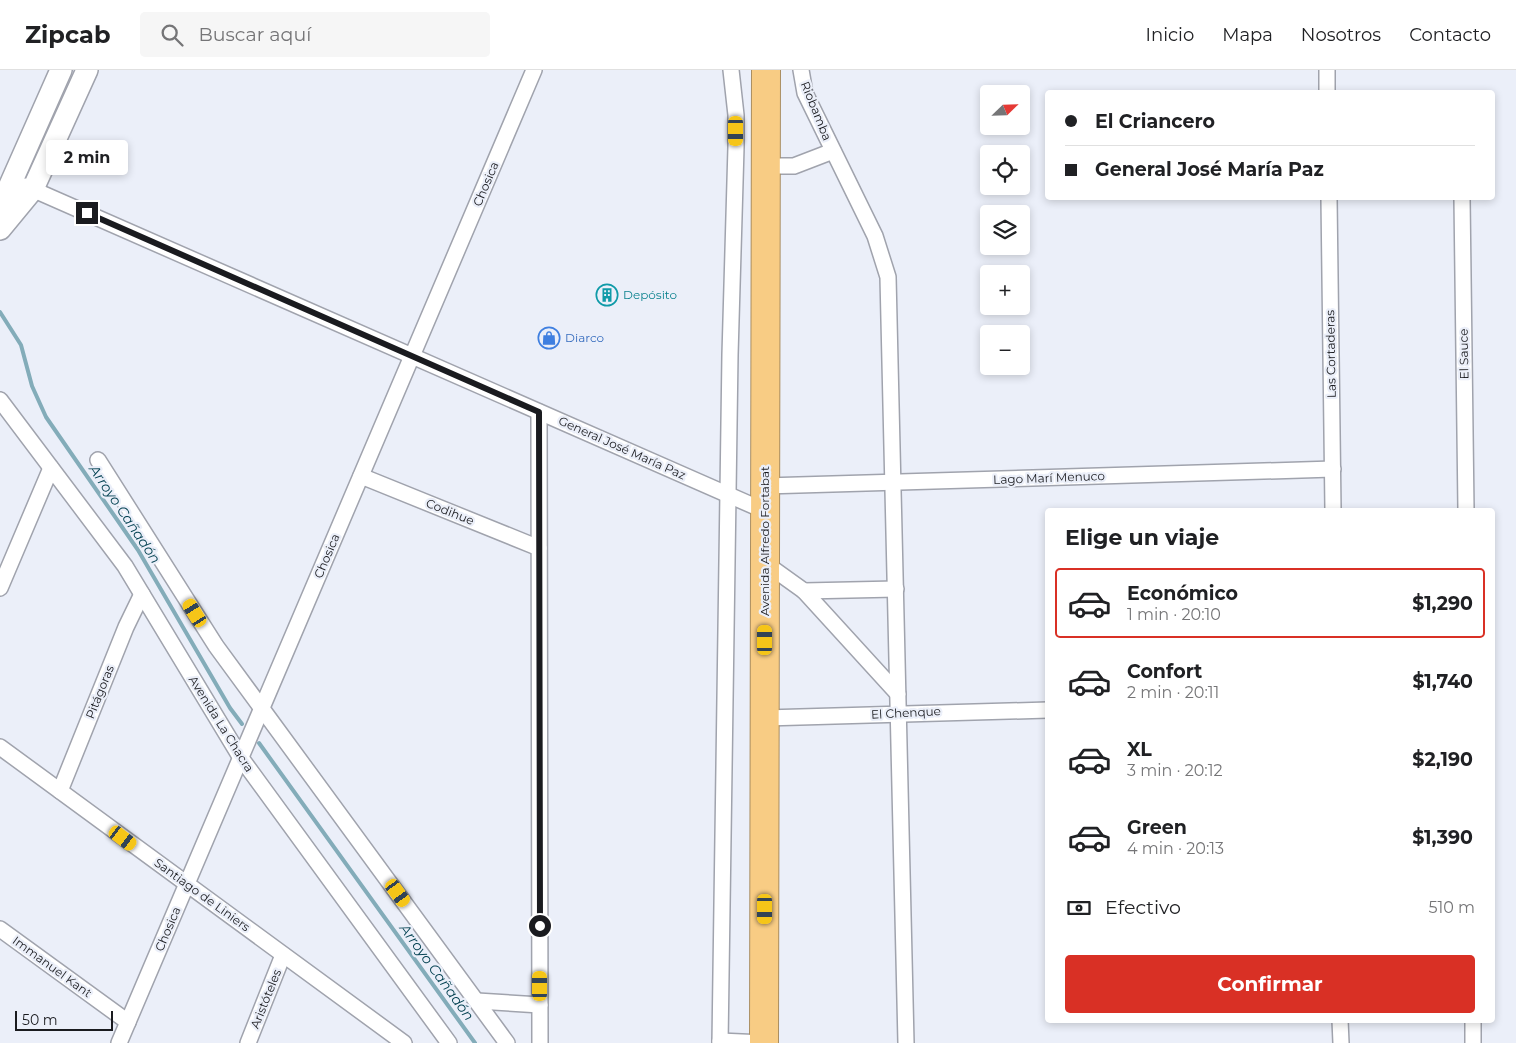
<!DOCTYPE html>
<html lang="es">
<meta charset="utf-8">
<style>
:root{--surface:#fff;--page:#f6f6f6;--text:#202124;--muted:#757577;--line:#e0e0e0;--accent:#d93025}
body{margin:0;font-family:Montserrat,sans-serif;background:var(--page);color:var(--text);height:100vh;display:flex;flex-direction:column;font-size:19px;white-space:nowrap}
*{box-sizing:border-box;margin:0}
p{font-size:16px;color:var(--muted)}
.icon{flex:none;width:28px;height:28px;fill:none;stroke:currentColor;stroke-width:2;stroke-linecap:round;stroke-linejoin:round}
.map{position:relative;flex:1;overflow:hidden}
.sheet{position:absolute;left:1045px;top:438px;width:450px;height:515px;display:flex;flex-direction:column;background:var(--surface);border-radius:5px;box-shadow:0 2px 8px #0003}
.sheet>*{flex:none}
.banner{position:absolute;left:1045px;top:20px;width:450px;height:110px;border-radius:5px;box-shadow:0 2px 8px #0003;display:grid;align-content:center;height:110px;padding:0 20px;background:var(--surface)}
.needle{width:32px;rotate:67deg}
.tools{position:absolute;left:980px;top:15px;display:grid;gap:10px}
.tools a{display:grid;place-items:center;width:50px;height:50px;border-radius:5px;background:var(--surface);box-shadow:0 2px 8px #0003;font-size:25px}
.scale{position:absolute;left:15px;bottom:12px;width:98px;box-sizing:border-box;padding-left:5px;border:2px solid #1a1b1f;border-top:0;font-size:14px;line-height:18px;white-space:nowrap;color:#1a1b1f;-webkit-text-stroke:4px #ebeff9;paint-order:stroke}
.end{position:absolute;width:22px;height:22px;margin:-11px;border:6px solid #1a1b1f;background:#fff;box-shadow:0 0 0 2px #fff}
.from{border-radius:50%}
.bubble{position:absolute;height:35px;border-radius:5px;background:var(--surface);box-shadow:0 2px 8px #0003;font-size:16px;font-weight:700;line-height:35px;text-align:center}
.car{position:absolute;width:15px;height:30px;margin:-15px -8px;border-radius:6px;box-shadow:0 0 4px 1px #0007;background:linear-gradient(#f5c518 24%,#345 0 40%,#f5c518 0 76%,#345 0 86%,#f5c518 0)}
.banner b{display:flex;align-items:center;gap:18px;height:48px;font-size:19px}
.banner b+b{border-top:1px solid var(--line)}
.banner i{width:12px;height:12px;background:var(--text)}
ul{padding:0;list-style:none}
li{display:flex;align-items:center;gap:15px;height:70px;margin:0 10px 8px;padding:0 10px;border:2px solid transparent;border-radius:5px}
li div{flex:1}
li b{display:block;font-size:19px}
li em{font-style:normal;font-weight:700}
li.on{border-color:var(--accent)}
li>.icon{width:45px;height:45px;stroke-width:1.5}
h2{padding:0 20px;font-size:22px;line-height:60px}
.pay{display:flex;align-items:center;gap:12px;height:55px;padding:0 20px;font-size:19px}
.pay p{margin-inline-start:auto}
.button{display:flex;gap:10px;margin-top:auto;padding:10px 20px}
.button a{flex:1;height:58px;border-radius:5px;background:var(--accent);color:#fff;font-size:20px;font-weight:700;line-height:58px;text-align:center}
header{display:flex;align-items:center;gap:30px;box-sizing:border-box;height:70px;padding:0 25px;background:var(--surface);border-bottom:1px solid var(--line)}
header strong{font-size:24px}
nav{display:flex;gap:28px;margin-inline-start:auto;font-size:18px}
.search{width:350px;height:45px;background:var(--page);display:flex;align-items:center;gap:12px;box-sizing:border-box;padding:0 18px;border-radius:5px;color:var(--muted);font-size:19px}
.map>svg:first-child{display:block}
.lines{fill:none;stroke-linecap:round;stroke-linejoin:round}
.stream{stroke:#83acb9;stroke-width:4}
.street-casing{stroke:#a0a3ad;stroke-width:18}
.secondary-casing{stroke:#a0a3ad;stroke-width:24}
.highway-casing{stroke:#aa8e61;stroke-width:30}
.street{stroke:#fff;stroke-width:15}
.secondary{stroke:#fff;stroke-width:21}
.highway{stroke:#f8cc84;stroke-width:28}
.route{stroke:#1a1b1f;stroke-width:6}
.labels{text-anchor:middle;stroke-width:4.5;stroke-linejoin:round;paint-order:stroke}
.street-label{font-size:12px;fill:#1a1b1f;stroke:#ebeff9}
.culture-label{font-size:12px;fill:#0d838f;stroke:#ebeff9;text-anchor:start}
.shop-label{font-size:12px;fill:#366cbe;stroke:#ebeff9;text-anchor:start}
.water-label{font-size:14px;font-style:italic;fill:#064353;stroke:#ebeff9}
</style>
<header>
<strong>Zipcab</strong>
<div class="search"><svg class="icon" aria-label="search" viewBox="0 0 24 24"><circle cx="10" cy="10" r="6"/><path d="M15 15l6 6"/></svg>Buscar aquí</div>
<nav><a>Inicio</a><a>Mapa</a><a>Nosotros</a><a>Contacto</a></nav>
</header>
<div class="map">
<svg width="1516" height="973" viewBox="0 0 1516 973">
<rect width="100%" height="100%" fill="#ebeff9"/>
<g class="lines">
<g class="stream">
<path d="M0,242L21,275L32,316L46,347L138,480L230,638L242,654"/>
<path d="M259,673L475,973"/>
</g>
<g class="street-casing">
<g id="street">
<path d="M801,0L805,23L875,166L888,207L906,973"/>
<path d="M1327,0V22"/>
<path d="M766,96H794L833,81"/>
<path d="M25,116L765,441"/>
<path d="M1329,128L1333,440"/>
<path d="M1462,128L1466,440"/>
<path d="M0,330L125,496L241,688L449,973"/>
<path d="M539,342L540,973"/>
<path d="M98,390L216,576L507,973"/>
<path d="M361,406L539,478"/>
<path d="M765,416L1333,399"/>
<path d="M765,493L804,521L898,624"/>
<path d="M0,518L51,398"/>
<path d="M804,521L896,519"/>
<path d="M765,648L1048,640"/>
<path d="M0,677L404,973"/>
<path d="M60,721L126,557L142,524"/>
<path d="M0,859L128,952"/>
<path d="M477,931L540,935"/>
<path d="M1340,950L1341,973"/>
<path d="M1473,950V973"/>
<path d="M720,971L764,973"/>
<path d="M119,973L534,0"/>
<path d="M248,973L283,885"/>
<path d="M720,973L730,285L736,77V45L731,0"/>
</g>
</g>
<g class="secondary-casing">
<g id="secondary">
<path d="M0,143L10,115L61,0"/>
<path d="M0,159L33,119L87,0"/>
</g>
</g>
<g class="highway-casing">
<path id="highway" d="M764,973L766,0"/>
</g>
<use href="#street" class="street"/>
<use href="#secondary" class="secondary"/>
<use href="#highway" class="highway"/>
</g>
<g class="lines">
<path class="route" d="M87,143L539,342L540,856"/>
</g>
<defs>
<g id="building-ring" transform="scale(1.125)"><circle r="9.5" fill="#ebeff9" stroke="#0f9aa8" stroke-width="1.5"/><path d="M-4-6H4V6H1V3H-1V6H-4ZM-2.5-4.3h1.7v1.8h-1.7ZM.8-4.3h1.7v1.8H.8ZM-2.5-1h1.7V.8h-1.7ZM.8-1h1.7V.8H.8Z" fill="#0f9aa8"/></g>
<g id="shop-ring" transform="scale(1.125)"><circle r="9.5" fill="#ebeff9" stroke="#3f7fe0" stroke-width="1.5"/><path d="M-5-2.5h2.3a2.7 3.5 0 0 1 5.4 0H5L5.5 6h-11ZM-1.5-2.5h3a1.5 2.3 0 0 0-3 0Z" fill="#3f7fe0"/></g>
</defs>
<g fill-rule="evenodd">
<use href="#building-ring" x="607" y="225"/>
<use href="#shop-ring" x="549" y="268"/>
</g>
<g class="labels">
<g class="street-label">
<text transform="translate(816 41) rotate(68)" y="4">Riobamba</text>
<text transform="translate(486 114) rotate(-67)" y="4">Chosica</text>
<text transform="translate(1331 284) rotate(-91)" y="4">Las Cortaderas</text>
<text transform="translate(1464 284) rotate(-91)" y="4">El Sauce</text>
<text transform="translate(622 378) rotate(24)" y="4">General José María Paz</text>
<text transform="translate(1049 408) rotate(-2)" y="4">Lago Marí Menuco</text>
<text transform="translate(450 442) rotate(22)" y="4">Codihue</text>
<text transform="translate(765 471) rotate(-90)" y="4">Avenida Alfredo Fortabat</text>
<text transform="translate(327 486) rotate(-67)" y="4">Chosica</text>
<text transform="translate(100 622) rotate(-68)" y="4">Pitágoras</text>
<text transform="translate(906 643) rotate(-3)" y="4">El Chenque</text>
<text transform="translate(221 654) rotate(58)" y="4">Avenida La Chacra</text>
<text transform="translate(202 825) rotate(36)" y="4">Santiago de Liniers</text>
<text transform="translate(168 859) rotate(-67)" y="4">Chosica</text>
<text transform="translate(52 897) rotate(36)" y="4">Immanuel Kant</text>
<text transform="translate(266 929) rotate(-68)" y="4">Aristóteles</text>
</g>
<g class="culture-label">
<text x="623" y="229">Depósito</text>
</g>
<g class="shop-label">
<text x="565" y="272">Diarco</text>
</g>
<g class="water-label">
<text transform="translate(125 444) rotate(56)" y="5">Arroyo Cañadón</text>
<text transform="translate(437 902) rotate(54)" y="5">Arroyo Cañadón</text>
</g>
</g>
</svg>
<div class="tools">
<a><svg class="needle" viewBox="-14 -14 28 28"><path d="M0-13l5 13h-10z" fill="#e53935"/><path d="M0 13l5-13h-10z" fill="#757577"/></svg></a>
<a><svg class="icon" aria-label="locate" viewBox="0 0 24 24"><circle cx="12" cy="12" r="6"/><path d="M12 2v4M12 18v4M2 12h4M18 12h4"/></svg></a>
<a><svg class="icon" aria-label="layers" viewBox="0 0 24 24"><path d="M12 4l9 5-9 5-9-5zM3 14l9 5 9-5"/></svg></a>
<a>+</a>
<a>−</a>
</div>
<div class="scale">50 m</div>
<i class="end from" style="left:540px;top:856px"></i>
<i class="end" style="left:87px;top:143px"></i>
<div class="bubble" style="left:46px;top:70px;width:82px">2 min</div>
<i class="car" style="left:736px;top:61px;rotate:180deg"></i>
<i class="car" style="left:195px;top:543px;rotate:328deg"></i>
<i class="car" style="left:765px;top:570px;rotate:0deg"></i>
<i class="car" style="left:123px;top:768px;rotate:127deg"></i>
<i class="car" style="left:398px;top:823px;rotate:144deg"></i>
<i class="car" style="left:765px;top:839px;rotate:180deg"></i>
<i class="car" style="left:540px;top:916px;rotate:0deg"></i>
<div class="banner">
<b><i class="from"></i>El Criancero</b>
<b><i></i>General José María Paz</b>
</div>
<section class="sheet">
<h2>Elige un viaje</h2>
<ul>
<li class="on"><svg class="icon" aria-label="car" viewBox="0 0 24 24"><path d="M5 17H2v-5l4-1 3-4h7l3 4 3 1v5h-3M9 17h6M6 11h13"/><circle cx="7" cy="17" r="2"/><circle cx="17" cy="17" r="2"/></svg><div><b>Económico</b><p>1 min · 20:10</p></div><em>$1,290</em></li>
<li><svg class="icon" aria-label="car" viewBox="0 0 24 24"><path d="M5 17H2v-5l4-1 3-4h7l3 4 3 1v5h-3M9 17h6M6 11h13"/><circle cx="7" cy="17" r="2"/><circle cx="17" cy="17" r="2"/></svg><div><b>Confort</b><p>2 min · 20:11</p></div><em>$1,740</em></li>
<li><svg class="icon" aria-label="car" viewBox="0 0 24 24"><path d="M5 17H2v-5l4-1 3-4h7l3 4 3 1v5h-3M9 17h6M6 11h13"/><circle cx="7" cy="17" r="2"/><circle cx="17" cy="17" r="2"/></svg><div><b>XL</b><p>3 min · 20:12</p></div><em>$2,190</em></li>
<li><svg class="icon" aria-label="car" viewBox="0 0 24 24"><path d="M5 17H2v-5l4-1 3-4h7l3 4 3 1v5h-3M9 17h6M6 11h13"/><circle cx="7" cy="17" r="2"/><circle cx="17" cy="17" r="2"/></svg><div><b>Green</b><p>4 min · 20:13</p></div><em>$1,390</em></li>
</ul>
<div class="pay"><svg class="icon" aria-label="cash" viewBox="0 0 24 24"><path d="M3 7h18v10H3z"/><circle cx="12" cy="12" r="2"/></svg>Efectivo<p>510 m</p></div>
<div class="button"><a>Confirmar</a></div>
</section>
</div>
